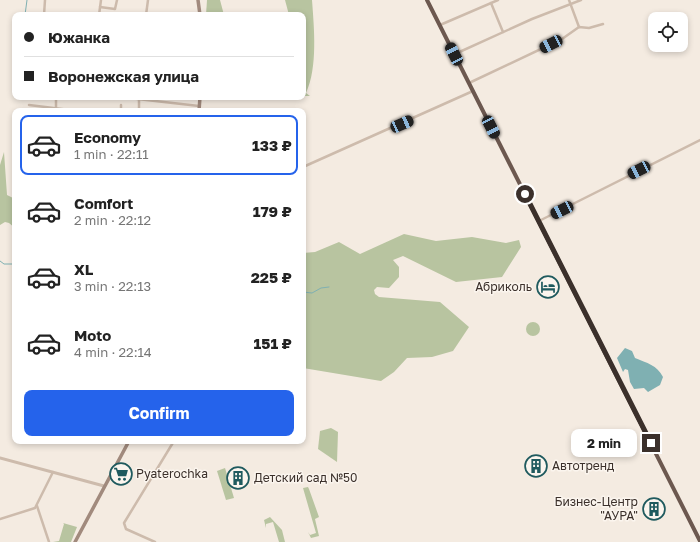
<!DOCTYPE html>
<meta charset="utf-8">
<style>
:root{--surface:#fff;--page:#f6f6f6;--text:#222;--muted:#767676;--line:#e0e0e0;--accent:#2563eb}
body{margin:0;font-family:"Golos Text",sans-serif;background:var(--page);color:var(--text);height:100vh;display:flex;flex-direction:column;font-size:15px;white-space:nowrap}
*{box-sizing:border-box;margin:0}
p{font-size:13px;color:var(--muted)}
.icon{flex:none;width:22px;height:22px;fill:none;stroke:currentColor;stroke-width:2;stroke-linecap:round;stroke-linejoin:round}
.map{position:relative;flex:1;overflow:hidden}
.panel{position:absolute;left:12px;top:108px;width:294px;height:336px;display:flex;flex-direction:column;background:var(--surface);border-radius:8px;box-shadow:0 2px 6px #0003}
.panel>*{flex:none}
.top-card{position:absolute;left:12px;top:12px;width:294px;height:88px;border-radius:8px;box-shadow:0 2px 6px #0003;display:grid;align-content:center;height:88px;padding:0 12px;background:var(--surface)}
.fabs{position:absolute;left:648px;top:12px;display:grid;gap:8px}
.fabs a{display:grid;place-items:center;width:40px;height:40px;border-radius:8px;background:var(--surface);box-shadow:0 2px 6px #0003;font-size:20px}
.end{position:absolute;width:18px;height:18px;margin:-9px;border:5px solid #3b302b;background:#fff;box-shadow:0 0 0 2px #fff}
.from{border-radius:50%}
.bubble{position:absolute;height:28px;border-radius:8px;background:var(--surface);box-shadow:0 2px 6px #0003;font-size:13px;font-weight:700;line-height:28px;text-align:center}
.car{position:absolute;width:12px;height:24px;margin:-12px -6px;border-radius:5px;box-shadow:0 0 3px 1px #0007;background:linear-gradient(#222 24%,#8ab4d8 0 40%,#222 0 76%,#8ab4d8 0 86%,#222 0)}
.top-card b{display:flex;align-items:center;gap:14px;height:38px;font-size:15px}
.top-card b+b{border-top:1px solid var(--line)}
.top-card i{width:10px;height:10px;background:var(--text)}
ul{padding:7px 0 0;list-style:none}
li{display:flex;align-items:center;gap:12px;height:60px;margin:0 8px 6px;padding:0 4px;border:2px solid transparent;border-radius:8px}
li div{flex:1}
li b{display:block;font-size:15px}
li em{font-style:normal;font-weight:700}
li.on{border-color:var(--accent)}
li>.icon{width:36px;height:36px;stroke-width:1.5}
.cta{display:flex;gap:8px;margin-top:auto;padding:8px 12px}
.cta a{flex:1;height:46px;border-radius:8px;background:var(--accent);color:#fff;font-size:16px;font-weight:700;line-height:46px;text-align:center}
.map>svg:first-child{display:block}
.green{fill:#b8c4a0}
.water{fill:#7fb0b2}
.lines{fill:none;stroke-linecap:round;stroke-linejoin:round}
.stream{stroke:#7fb0b2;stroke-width:1}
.minor{stroke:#cdbbac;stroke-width:2.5}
.tertiary{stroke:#cdbbac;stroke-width:3}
.secondary{stroke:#a18a7d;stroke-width:3.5}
.trunk{stroke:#6c584f;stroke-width:4}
.route{stroke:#3b302b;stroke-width:5}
.labels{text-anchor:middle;stroke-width:3;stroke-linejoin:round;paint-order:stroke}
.poi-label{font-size:12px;fill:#3b302b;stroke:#fbf5ee;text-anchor:start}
</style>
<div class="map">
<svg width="700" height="542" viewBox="0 0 700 542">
<rect width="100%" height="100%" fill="#f4ebe1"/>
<g class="green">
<path d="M207,0H220L224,15H206Z"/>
<path d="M285,0H312C314,28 318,67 306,93L310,96H303V15H289Z"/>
<path d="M4,152L7,195L15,199V228L9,223L5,222L0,225V165Z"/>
<path d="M404,234L436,241L472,237L506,243L519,240L521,247L502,277L456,282L403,256L393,260L399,267V277L389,288L377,287L374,290L375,294L379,297L440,302L469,327L453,351L432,357L407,358L394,372L381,381L303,368V253L315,252L339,242L360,254Z"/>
<circle cx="533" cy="329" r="7"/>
<path d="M331,428L338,432L337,462L318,449L320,431Z"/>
<path d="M225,468L234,498L226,500L217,471Z"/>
<path d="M308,487L309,489L305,490L309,489L319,517L315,519L319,536L311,538L308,532L310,535L316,533L303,488Z"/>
<path d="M270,517L282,530L285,542H279L273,522L266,524V528L264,520Z"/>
<path d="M63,523L77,527L71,542H53L59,541L64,524Z"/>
</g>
<path class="water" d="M625,348L632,351L635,358C647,363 657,365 663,377L660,385L648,392L644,388L634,389L630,382L628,370L625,369L623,372L617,358Z"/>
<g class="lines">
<g class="stream">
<path d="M25,15L27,0"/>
<path d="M0,261L4,264H15"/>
<path d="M303,292L312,293L321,288L329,287"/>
</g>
<g class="minor">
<path d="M569,0L579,27"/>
<path d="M491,3L503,32"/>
<path d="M100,7L115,9L117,0"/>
<path d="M44,15L45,0"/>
<path d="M99,15L101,0"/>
<path d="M146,15L148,0"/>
<path d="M440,25L498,0"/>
<path d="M455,54L532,19L581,0"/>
<path d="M469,83L562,39L579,27L589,28L603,24"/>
<path d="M120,97L199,106"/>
<path d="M29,105L78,111"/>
<path d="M56,107V97"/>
<path d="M121,111V105"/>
<path d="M139,111V99"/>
<path d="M170,111V110"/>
<path d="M303,167L473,91"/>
<path d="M539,221L700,140"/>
<path d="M37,506L49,542"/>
<path d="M0,519L35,508L53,472"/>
<path d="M155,542L126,529L124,523L174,441"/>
</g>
<path class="tertiary" d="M0,458L104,486"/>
<g class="secondary">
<path d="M198,0L200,15"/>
<path d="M199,111L200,97"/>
<path d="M75,542L129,441"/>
</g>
<path class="trunk" d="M427,0L700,541"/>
</g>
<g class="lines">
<path class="route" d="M525,194L651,443"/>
</g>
<defs>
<g id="hotel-ring" transform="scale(1.15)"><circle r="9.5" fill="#fbf5ee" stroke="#1f5a5e" stroke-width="1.5"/><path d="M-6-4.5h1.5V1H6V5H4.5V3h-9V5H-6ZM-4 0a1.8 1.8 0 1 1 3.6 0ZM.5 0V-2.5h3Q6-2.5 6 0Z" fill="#1f5a5e"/></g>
<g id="building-ring" transform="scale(1.15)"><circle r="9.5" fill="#fbf5ee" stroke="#1f5a5e" stroke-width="1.5"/><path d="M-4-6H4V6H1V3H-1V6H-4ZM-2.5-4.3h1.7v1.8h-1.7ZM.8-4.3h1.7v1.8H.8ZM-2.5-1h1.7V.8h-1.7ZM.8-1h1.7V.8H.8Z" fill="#1f5a5e"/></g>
<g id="supermarket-ring" transform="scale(1.15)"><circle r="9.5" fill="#fbf5ee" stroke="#1f5a5e" stroke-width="1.5"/><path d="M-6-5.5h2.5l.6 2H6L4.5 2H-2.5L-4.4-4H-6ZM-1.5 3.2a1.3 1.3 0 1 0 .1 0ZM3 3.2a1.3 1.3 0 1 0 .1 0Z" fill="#1f5a5e"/></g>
</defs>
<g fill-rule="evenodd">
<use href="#hotel-ring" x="548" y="287"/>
<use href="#building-ring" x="536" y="466"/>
<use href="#supermarket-ring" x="121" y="474"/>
<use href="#building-ring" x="238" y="478"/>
<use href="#building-ring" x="654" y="509"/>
</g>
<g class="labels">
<g class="poi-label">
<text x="532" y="291" text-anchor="end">Абриколь</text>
<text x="552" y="470">Автотренд</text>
<text x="136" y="478">Pyaterochka</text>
<text x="254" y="482">Детский сад №50</text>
<text x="638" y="506" text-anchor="end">Бизнес-Центр<tspan x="638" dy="14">"АУРА"</tspan></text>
</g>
</g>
</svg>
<div class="fabs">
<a><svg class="icon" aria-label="locate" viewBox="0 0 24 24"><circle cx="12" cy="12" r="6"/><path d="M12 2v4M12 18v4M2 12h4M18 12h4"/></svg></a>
</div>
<i class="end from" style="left:525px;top:194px"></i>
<i class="end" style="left:651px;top:443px"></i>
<div class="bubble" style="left:571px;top:429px;width:66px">2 min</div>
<i class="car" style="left:551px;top:44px;rotate:244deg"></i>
<i class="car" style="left:454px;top:54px;rotate:333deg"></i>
<i class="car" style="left:402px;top:124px;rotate:66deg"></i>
<i class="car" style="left:491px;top:127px;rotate:153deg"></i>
<i class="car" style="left:639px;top:170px;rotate:243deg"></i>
<i class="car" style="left:562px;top:210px;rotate:244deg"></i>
<div class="top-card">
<b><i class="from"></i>Южанка</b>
<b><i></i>Воронежская улица</b>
</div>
<section class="panel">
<ul>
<li class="on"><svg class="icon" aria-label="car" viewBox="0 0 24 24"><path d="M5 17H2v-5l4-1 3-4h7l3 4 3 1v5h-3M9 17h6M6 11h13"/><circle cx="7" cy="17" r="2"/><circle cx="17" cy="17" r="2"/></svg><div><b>Economy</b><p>1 min · 22:11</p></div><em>133 ₽</em></li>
<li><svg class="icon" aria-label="car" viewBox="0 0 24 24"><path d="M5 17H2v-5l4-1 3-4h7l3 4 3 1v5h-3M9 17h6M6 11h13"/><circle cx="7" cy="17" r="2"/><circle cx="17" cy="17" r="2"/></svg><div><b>Comfort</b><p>2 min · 22:12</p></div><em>179 ₽</em></li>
<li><svg class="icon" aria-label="car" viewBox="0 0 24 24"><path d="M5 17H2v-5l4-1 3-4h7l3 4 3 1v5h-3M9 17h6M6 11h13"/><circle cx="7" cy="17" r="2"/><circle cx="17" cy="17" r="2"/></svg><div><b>XL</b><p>3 min · 22:13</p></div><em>225 ₽</em></li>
<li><svg class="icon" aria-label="car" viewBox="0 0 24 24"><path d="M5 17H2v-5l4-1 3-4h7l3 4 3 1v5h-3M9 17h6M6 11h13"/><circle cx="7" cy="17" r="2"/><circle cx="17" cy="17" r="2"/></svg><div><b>Moto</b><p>4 min · 22:14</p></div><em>151 ₽</em></li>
</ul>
<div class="cta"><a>Confirm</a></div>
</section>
</div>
